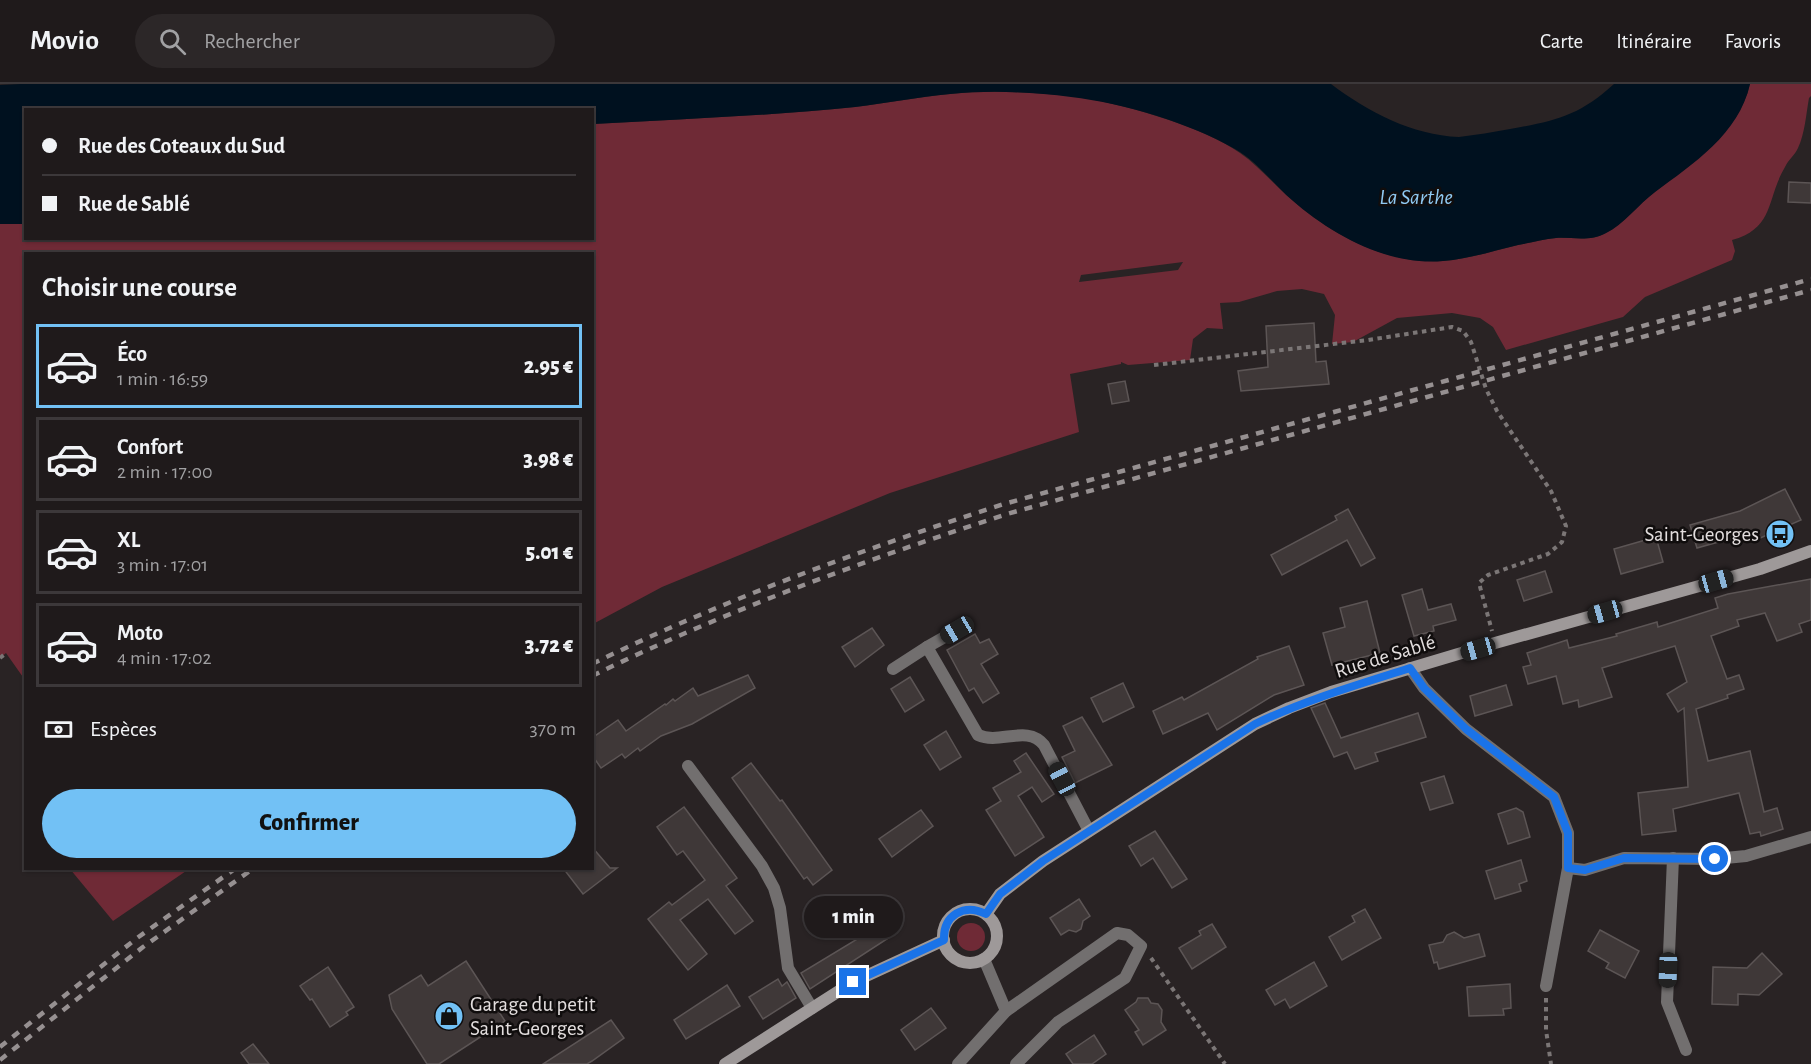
<!DOCTYPE html>
<html lang="fr">
<meta charset="utf-8">
<style>
:root{--surface:#1f1a1b;--page:#2c2728;--text:#f1f3f6;--muted:#a1a1a3;--line:#3c383a;--accent:#72c1f5}
body{margin:0;font-family:"Alegreya Sans",sans-serif;background:var(--page);color:var(--text);height:100vh;display:flex;flex-direction:column;font-size:22px;white-space:nowrap}
*{box-sizing:border-box;margin:0}
p{font-size:20px;color:var(--muted)}
.icon{flex:none;width:33px;height:33px;fill:none;stroke:currentColor;stroke-width:2;stroke-linecap:round;stroke-linejoin:round}
.map{position:relative;flex:1;overflow:hidden}
.details{position:absolute;left:24px;top:168px;width:570px;height:618px;display:flex;flex-direction:column;background:var(--surface);border-radius:0px;box-shadow:0 2px 4px #0004,0 0 0 2px var(--line)}
.details>*{flex:none}
.banner{position:absolute;left:24px;top:24px;width:570px;height:132px;border-radius:0px;box-shadow:0 2px 4px #0004,0 0 0 2px var(--line);display:grid;align-content:center;height:132px;padding:0 18px;background:var(--surface)}
.end{position:absolute;width:27px;height:27px;margin:-14px;border:8px solid #1a73e8;background:#fff;box-shadow:0 0 0 3px #fff}
.from{border-radius:50%}
.bubble{position:absolute;height:42px;border-radius:21px;background:var(--surface);box-shadow:0 2px 4px #0004,0 0 0 2px var(--line);font-size:20px;font-weight:800;line-height:42px;text-align:center}
.car{position:absolute;width:18px;height:36px;margin:-18px -9px;border-radius:8px;box-shadow:0 0 4px 2px #0007;background:linear-gradient(#222 24%,#8ab4d8 0 40%,#222 0 76%,#8ab4d8 0 86%,#222 0)}
.banner b{display:flex;align-items:center;gap:21px;height:57px;font-size:22px}
.banner b+b{border-top:2px solid var(--line)}
.banner i{width:15px;height:15px;background:var(--text)}
ul{padding:0;list-style:none}
li{display:flex;align-items:center;gap:18px;height:84px;margin:0 12px 9px;padding:0 6px;border:3px solid var(--line);border-radius:0px}
li div{flex:1}
li b{display:block;font-size:22px}
li em{font-style:normal;font-weight:800}
li.current{border-color:var(--accent)}
li>.icon{width:54px;height:54px;stroke-width:1.5}
h2{padding:0 18px;font-size:27px;line-height:72px}
.pay{display:flex;align-items:center;gap:15px;height:66px;padding:0 18px;font-size:22px}
.pay p{margin-inline-start:auto}
.action{display:flex;gap:12px;margin-top:auto;padding:12px 18px}
.action a{flex:1;height:69px;border-radius:36px;background:var(--accent);color:#111;font-size:24px;font-weight:800;line-height:69px;text-align:center}
header{display:flex;align-items:center;gap:36px;box-sizing:border-box;height:84px;padding:0 30px;background:var(--surface);border-bottom:2px solid var(--line)}
header strong{font-size:28px}
nav{display:flex;gap:33px;margin-inline-start:auto;font-size:21px}
.search{width:420px;height:54px;background:var(--page);display:flex;align-items:center;gap:15px;box-sizing:border-box;padding:0 21px;border-radius:33px;color:var(--muted);font-size:22px}
.map>svg:first-child{display:block}
.green{fill:#6f2a36;fill-rule:evenodd}
.water{fill:#00111f}
.building{fill:#3f3838;stroke:#5c5555;stroke-width:1.5}
.lines{fill:none;stroke-linecap:round;stroke-linejoin:round}
.path{stroke:#7b7676;stroke-width:4;stroke-dasharray:4.5 4.5;stroke-linecap:butt}
.street{stroke:#726f6f;stroke-width:12}
.secondary{stroke:#9e9999;stroke-width:12}
.rail{stroke:#969091;stroke-width:4.5;stroke-dasharray:8 8;stroke-linecap:butt}
.route{stroke:#1a73e8;stroke-width:8}
.labels{text-anchor:middle;stroke-width:5;stroke-linejoin:round;paint-order:stroke}
.poi-label{font-size:21px;fill:#e3dede;stroke:#100d0d;text-anchor:end}
.street-label{font-size:21px;fill:#e3dede;stroke:#100d0d}
.water-label{font-size:22px;font-style:italic;fill:#8fc9f2;stroke:#100d0d}
</style>
<header>
<strong>Movio</strong>
<div class="search"><svg class="icon" aria-label="search" viewBox="0 0 24 24"><circle cx="10" cy="10" r="6"/><path d="M15 15l6 6"/></svg>Rechercher</div>
<nav><a>Carte</a><a>Itinéraire</a><a>Favoris</a></nav>
</header>
<div class="map">
<svg width="1811" height="980" viewBox="0 0 1811 980">
<rect width="100%" height="100%" fill="#292324"/>
<g class="green">
<path d="M1750,0H1811V12L1809,14C1806,30 1805,49 1798,64C1795,71 1788,76 1785,83C1766,115 1775,144 1732,156L1735,167L1732,176L1645,213L1623,233L1506,266L1493,243L1480,234L1452,229L1397,234L1353,258L1332,260L1335,231L1324,210L1302,205L1277,207L1239,218L1220,219L1223,245L1207,244L1193,255L1190,276L1128,281L1121,278V280L1070,290L1079,348L890,409L662,503L593,540L592,170H26L25,596L6,569L0,574V140H25L26,154H592L593,40C680,35 768,32 855,23C886,19 918,13 950,10C990,6 1031,8 1071,12C1118,18 1202,42 1240,69C1260,83 1274,101 1292,116C1332,151 1388,181 1443,177C1468,175 1493,167 1518,161C1530,159 1543,155 1556,154C1572,153 1590,158 1606,149C1624,140 1638,120 1655,108C1692,79 1738,50 1750,0ZM1183,178L1178,186L1079,198L1081,191Z"/>
<path d="M70,785H189L113,837Z"/>
<circle cx="971" cy="853" r="14"/>
</g>
<path class="water" d="M21,0H1331C1368,28 1412,51 1459,53C1476,51 1493,48 1510,45C1555,37 1579,32 1614,0H1750C1739,50 1693,80 1655,108C1639,120 1623,141 1606,149C1590,158 1573,153 1556,154C1543,155 1530,159 1518,161C1493,167 1468,175 1443,177C1388,182 1332,151 1292,116C1273,100 1258,78 1235,65C1190,39 1123,19 1071,13C1031,8 990,6 950,10C918,13 886,19 855,23C768,32 680,35 593,40L592,26H26L25,140H0V1Z"/>
<g class="building">
<path d="M1789,98L1811,99V119L1788,118Z"/>
<path d="M1314,239L1316,278L1326,277L1329,300L1241,307L1238,287L1268,283L1266,242Z"/>
<path d="M1125,297L1129,317L1112,320L1108,300Z"/>
<path d="M1785,405L1801,436L1758,455L1754,448L1697,464L1690,441L1740,427Z"/>
<path d="M1348,425L1375,474L1361,482L1347,456L1282,491L1271,471L1337,436L1335,432Z"/>
<path d="M1656,453L1663,478L1621,490L1614,465Z"/>
<path d="M1545,487L1552,508L1524,517L1517,496Z"/>
<path d="M1811,495V536L1799,540L1802,548L1777,557L1765,529L1737,536L1739,542L1711,552L1727,595L1739,591L1744,605L1727,611L1728,614L1696,625L1708,677L1750,667L1764,728L1777,724L1783,745L1761,752L1760,748L1750,750L1739,709L1673,725L1676,747L1642,751L1638,709L1688,703L1684,624L1678,628L1667,610L1687,598L1675,562L1602,584L1612,613L1579,623L1578,616L1563,620L1556,592L1528,600L1523,583L1531,581L1527,569L1567,556L1569,564L1617,552L1616,550L1657,538L1658,543L1718,524L1715,514L1728,510Z"/>
<path d="M1422,505L1428,526L1451,520L1456,536L1433,542L1434,547L1414,552L1402,511Z"/>
<path d="M1367,517L1380,569L1332,581L1323,549L1345,543L1340,524Z"/>
<path d="M872,544L884,561L855,583L842,563Z"/>
<path d="M975,550L980,559L989,555L998,570L981,580L999,609L983,619L974,604L969,607L947,566Z"/>
<path d="M1289,562L1304,601L1274,611L1217,646L1208,629L1163,650L1153,627L1182,613L1184,616L1258,575L1257,573Z"/>
<path d="M748,591L755,604L692,640L661,652L640,667L638,664L625,674L622,670L601,684L592,671V654L618,636L626,647L665,620L666,621L673,615L675,617L693,604L698,612Z"/>
<path d="M910,593L924,616L905,628L891,605Z"/>
<path d="M1123,599L1134,623L1103,638L1091,614Z"/>
<path d="M1506,601L1512,621L1475,632L1470,612Z"/>
<path d="M1325,619L1341,654L1418,629L1426,653L1375,669L1378,677L1355,685L1347,668L1334,673L1311,624Z"/>
<path d="M1082,633L1112,681L1075,699L1062,673L1075,667L1063,642Z"/>
<path d="M946,647L961,673L940,686L924,661Z"/>
<path d="M1026,669L1054,710L1042,718L1032,703L1018,712L1044,753L1015,772L986,726L1001,717L993,704L1021,688L1014,677Z"/>
<path d="M751,679L780,717L782,716L832,786L813,801L807,793L804,795L732,694Z"/>
<path d="M1444,692L1453,719L1430,726L1421,699Z"/>
<path d="M684,723L737,794L726,802L753,837L735,850L708,815L680,836L707,870L688,886L648,835L669,818L672,821L705,796L683,767L677,771L657,743Z"/>
<path d="M1516,724L1523,728L1530,753L1508,760L1498,730Z"/>
<path d="M921,726L933,742L892,773L879,755Z"/>
<path d="M1155,747L1187,795L1172,804L1153,774L1141,782L1129,762Z"/>
<path d="M592,763L610,784H617L583,810L563,784H592Z"/>
<path d="M1521,776L1527,797L1519,800L1521,807L1495,815L1486,787Z"/>
<path d="M1079,815L1090,832L1083,837L1081,845L1076,848L1069,846L1061,851L1050,834Z"/>
<path d="M1365,825L1381,854L1342,876L1329,853L1355,838L1352,832Z"/>
<path d="M882,840L890,853L810,905L801,889Z"/>
<path d="M1212,840L1226,863L1192,885L1179,864L1201,851L1199,847Z"/>
<path d="M1600,846L1639,867L1625,894L1606,884L1609,879L1588,867Z"/>
<path d="M1454,848L1464,854L1479,850L1485,872L1439,885L1437,878L1434,879L1429,861L1443,858L1447,851Z"/>
<path d="M1762,869L1782,890L1759,911L1738,910V921L1712,920L1713,883L1747,884Z"/>
<path d="M466,877L505,937L439,980H427L392,925L389,911L421,891L428,902Z"/>
<path d="M1314,878L1327,902L1290,924L1285,915L1275,921L1266,906Z"/>
<path d="M328,883L354,923L346,928L348,931L330,943L312,915L310,916L300,902Z"/>
<path d="M778,895L782,902L787,898L796,914L763,935L749,913Z"/>
<path d="M1510,900L1511,924L1503,925L1504,931L1469,932L1467,903Z"/>
<path d="M727,901L740,922L686,955L674,936Z"/>
<path d="M1138,914H1148L1151,919L1158,920L1162,926L1161,938L1166,946L1143,961L1135,948L1139,946L1125,926L1136,918Z"/>
<path d="M931,924L946,944L915,966L901,946Z"/>
<path d="M611,936L624,954L592,977L587,980H543Z"/>
<path d="M1094,951L1106,970L1092,980H1073L1066,970Z"/>
<path d="M253,960L269,980H249L241,969Z"/>
</g>
<g class="lines">
<g class="path">
<path d="M1154,281L1368,256L1452,243L1463,247L1471,258L1486,305L1497,327L1551,407L1566,442L1562,458L1548,470L1488,491L1479,499L1492,547"/>
<path d="M0,574L6,569"/>
<path d="M1151,874L1225,980"/>
<path d="M1546,914V946L1551,980"/>
</g>
<g class="street">
<path d="M927,563L957,546"/>
<path d="M1410,584L1424,604L1466,645L1554,713L1568,749V784L1546,902"/>
<path d="M893,585L927,563L978,651C1000,661 1027,640 1044,661L1089,747"/>
<path d="M688,682L762,782L774,804L780,824L788,884L812,924"/>
<path d="M1673,774L1667,918L1686,966"/>
<path d="M1568,784L1585,786L1624,774L1715,775L1746,772L1811,753"/>
<path d="M1006,927L1117,849L1128,851L1141,862L1125,894L1058,938L1016,980"/>
<path d="M958,980L1006,927L984,875"/>
</g>
<g class="secondary">
<circle cx="970" cy="852" r="27"/>
<path d="M986,830L1000,810L1043,777L1255,640L1289,624L1331,608L1495,559L1760,485L1811,467"/>
<path d="M725,980L853,898L944,856"/>
</g>
<g class="rail">
<path d="M592,580C725,515 864,465 1004,420L1811,195"/>
<path d="M592,592C727,526 866,476 1007,430L1811,206"/>
<path d="M0,963L137,854L236,784"/>
<path d="M0,976L143,863L254,784"/>
</g>
</g>
<g class="lines">
<path class="route" d="M853,898L944,856C943,831 964,819 986,830L1000,810L1043,777L1255,640C1305,616 1357,601 1410,584L1424,604L1466,645L1554,713L1568,749V784L1585,786L1624,774L1715,775"/>
</g>
<defs>
<g id="bus-disc" transform="scale(1.5)"><circle r="9.5" fill="#72c1f5" stroke="#100d0d"/><path d="M-5-6H5V4H4V6H2V4H-2V6H-4V4H-5ZM-3.5-4V0h7V-4ZM-3.5 1.2v1.5H-2V1.2ZM2 1.2v1.5H3.5V1.2Z" fill="#111"/></g>
<g id="shop-disc" transform="scale(1.5)"><circle r="9.5" fill="#72c1f5" stroke="#100d0d"/><path d="M-5-2.5h2.3a2.7 3.5 0 0 1 5.4 0H5L5.5 6h-11ZM-1.5-2.5h3a1.5 2.3 0 0 0-3 0Z" fill="#111"/></g>
</defs>
<g fill-rule="evenodd">
<use href="#bus-disc" x="1780" y="450"/>
<use href="#shop-disc" x="449" y="932"/>
</g>
<g class="labels">
<g class="poi-label">
<text x="1759" y="457">Saint-Georges</text>
<text x="470" y="927" text-anchor="start">Garage du petit<tspan x="470" dy="24">Saint-Georges</tspan></text>
</g>
<g class="street-label">
<text transform="translate(1385 572) rotate(-17)" y="7">Rue de Sablé</text>
</g>
<g class="water-label">
<text x="1416" y="120">La Sarthe</text>
</g>
</g>
</svg>
<i class="end from" style="left:1715px;top:775px"></i>
<i class="end" style="left:853px;top:898px"></i>
<div class="bubble" style="left:804px;top:812px;width:99px">1 min</div>
<i class="car" style="left:1716px;top:497px;rotate:74deg"></i>
<i class="car" style="left:1605px;top:528px;rotate:254deg"></i>
<i class="car" style="left:957px;top:546px;rotate:240deg"></i>
<i class="car" style="left:1478px;top:565px;rotate:254deg"></i>
<i class="car" style="left:1062px;top:695px;rotate:332deg"></i>
<i class="car" style="left:1668px;top:886px;rotate:182deg"></i>
<div class="banner">
<b><i class="from"></i>Rue des Coteaux du Sud</b>
<b><i></i>Rue de Sablé</b>
</div>
<section class="details">
<h2>Choisir une course</h2>
<ul>
<li class="current"><svg class="icon" aria-label="car" viewBox="0 0 24 24"><path d="M5 17H2v-5l4-1 3-4h7l3 4 3 1v5h-3M9 17h6M6 11h13"/><circle cx="7" cy="17" r="2"/><circle cx="17" cy="17" r="2"/></svg><div><b>Éco</b><p>1 min · 16:59</p></div><em>2.95 €</em></li>
<li><svg class="icon" aria-label="car" viewBox="0 0 24 24"><path d="M5 17H2v-5l4-1 3-4h7l3 4 3 1v5h-3M9 17h6M6 11h13"/><circle cx="7" cy="17" r="2"/><circle cx="17" cy="17" r="2"/></svg><div><b>Confort</b><p>2 min · 17:00</p></div><em>3.98 €</em></li>
<li><svg class="icon" aria-label="car" viewBox="0 0 24 24"><path d="M5 17H2v-5l4-1 3-4h7l3 4 3 1v5h-3M9 17h6M6 11h13"/><circle cx="7" cy="17" r="2"/><circle cx="17" cy="17" r="2"/></svg><div><b>XL</b><p>3 min · 17:01</p></div><em>5.01 €</em></li>
<li><svg class="icon" aria-label="car" viewBox="0 0 24 24"><path d="M5 17H2v-5l4-1 3-4h7l3 4 3 1v5h-3M9 17h6M6 11h13"/><circle cx="7" cy="17" r="2"/><circle cx="17" cy="17" r="2"/></svg><div><b>Moto</b><p>4 min · 17:02</p></div><em>3.72 €</em></li>
</ul>
<div class="pay"><svg class="icon" aria-label="cash" viewBox="0 0 24 24"><path d="M3 7h18v10H3z"/><circle cx="12" cy="12" r="2"/></svg>Espèces<p>370 m</p></div>
<div class="action"><a>Confirmer</a></div>
</section>
</div>
